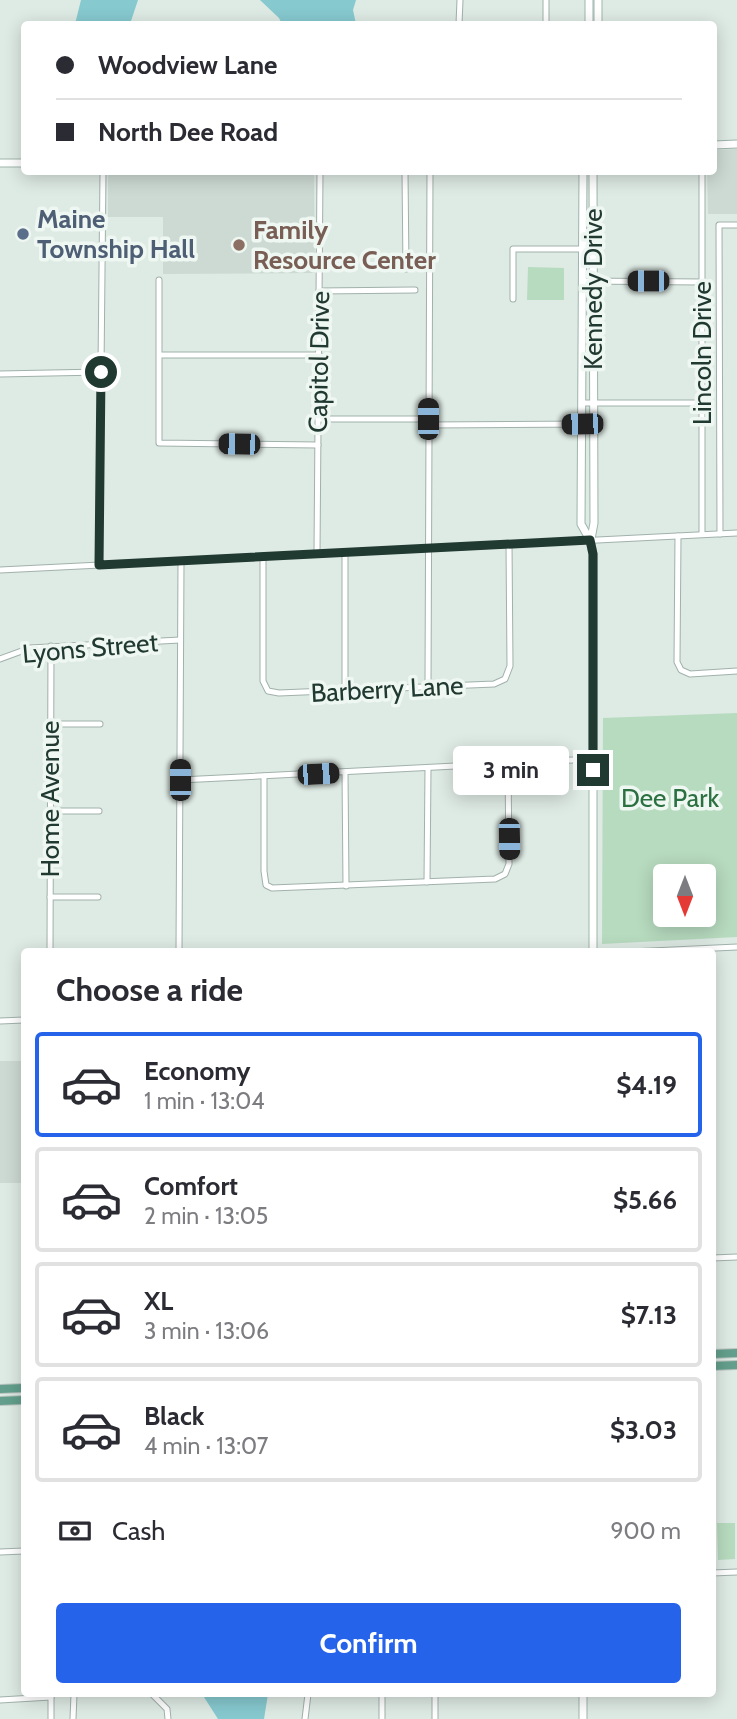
<!DOCTYPE html>
<meta charset="utf-8">
<style>
:root{--surface:#fff;--page:#f2f2f3;--text:#2b2b33;--muted:#7c7c81;--line:#e1e1e2;--accent:#2563eb}
body{margin:0;font-family:Cabin,sans-serif;background:var(--page);color:var(--text);height:100vh;display:flex;flex-direction:column;font-size:26px;white-space:nowrap}
*{box-sizing:border-box;margin:0}
p{font-size:23px;color:var(--muted)}
.icon{flex:none;width:38px;height:38px;fill:none;stroke:currentColor;stroke-width:2;stroke-linecap:round;stroke-linejoin:round}
.map{position:relative;flex:1;overflow:hidden}
.sheet{position:absolute;left:21px;top:948px;width:695px;height:749px;display:flex;flex-direction:column;background:var(--surface);border-radius:7px;box-shadow:0 4px 18px #0003}
.sheet>*{flex:none}
.banner{position:absolute;left:21px;top:21px;width:696px;height:154px;border-radius:7px;box-shadow:0 4px 18px #0003;display:grid;align-content:center;height:154px;padding:0 35px;background:var(--surface)}
.needle{width:46px;rotate:180deg}
.fabs{position:absolute;left:653px;top:864px;display:grid;gap:14px}
.fabs a{display:grid;place-items:center;width:63px;height:63px;border-radius:7px;background:var(--surface);box-shadow:0 4px 18px #0003;font-size:35px}
.end{position:absolute;width:32px;height:32px;margin:-16px;border:9px solid #203931;background:#fff;box-shadow:0 0 0 4px #fff}
.from{border-radius:50%}
.bubble{position:absolute;height:49px;border-radius:7px;background:var(--surface);box-shadow:0 4px 18px #0003;font-size:23px;font-weight:800;line-height:49px;text-align:center}
.car{position:absolute;width:21px;height:42px;margin:-21px -10px;border-radius:9px;box-shadow:0 0 5px 2px #0007;background:linear-gradient(#222 24%,#8ab4d8 0 40%,#222 0 76%,#8ab4d8 0 86%,#222 0)}
.banner b{display:flex;align-items:center;gap:24px;height:66px;font-size:26px}
.banner b+b{border-top:2px solid var(--line)}
.banner i{width:18px;height:18px;background:var(--text)}
ul{padding:0;list-style:none}
li{display:flex;align-items:center;gap:21px;height:105px;margin:0 14px 10px;padding:0 21px;border:4px solid var(--line);border-radius:7px}
li div{flex:1}
li b{display:block;font-size:26px}
li em{font-style:normal;font-weight:800}
li.current{border-color:var(--accent)}
li>.icon{width:63px;height:63px;stroke-width:1.5}
h2{padding:0 35px;font-size:32px;line-height:84px}
.pay{display:flex;align-items:center;gap:18px;height:77px;padding:0 35px;font-size:26px}
.pay p{margin-inline-start:auto}
.action{display:flex;gap:14px;margin-top:auto;padding:14px 35px}
.action a{flex:1;height:80px;border-radius:7px;background:var(--accent);color:#fff;font-size:28px;font-weight:800;line-height:80px;text-align:center}
.map>svg:first-child{display:block}
.built{fill:#cddad3}
.green{fill:#b7dbbf;fill-rule:evenodd}
.water{fill:#86c9cf}
.lines{fill:none;stroke-linecap:round;stroke-linejoin:round}
.street-casing{stroke:#a1b1ab;stroke-width:7}
.secondary-casing{stroke:#9eb5ab;stroke-width:9}
.primary-casing{stroke:#bcc4c1;stroke-width:10}
.street{stroke:#fff;stroke-width:5}
.secondary{stroke:#fff;stroke-width:7}
.primary{stroke:#639f8c;stroke-width:8}
.route{stroke:#203931;stroke-width:9}
.service-dot{fill:#5c6f8a;stroke:#eff7f2;stroke-width:2.5}
.education-dot{fill:#8d6e63;stroke:#eff7f2;stroke-width:2.5}
.labels{text-anchor:middle;stroke-width:7;stroke-linejoin:round;paint-order:stroke}
.service-label{font-size:26px;font-weight:bold;fill:#4e5e75;stroke:#eff7f2;text-anchor:start}
.education-label{font-size:26px;font-weight:bold;fill:#785e54;stroke:#eff7f2;text-anchor:start}
.street-label{font-size:26px;fill:#203931;stroke:#eff7f2}
.park-label{font-size:26px;fill:#2b7041;stroke:#eff7f2}
</style>
<div class="map">
<svg width="737" height="1719" viewBox="0 0 737 1719">
<rect width="100%" height="100%" fill="#deeae4"/>
<g class="built">
<path d="M737,149V214H708L707,172H714V150Z"/>
<path d="M108,172H314L315,273L163,274V217H108Z"/>
<rect x="0" y="1061" width="24" height="122"/>
</g>
<g class="green">
<path d="M528,267L564,268V300H527Z"/>
<path d="M737,713V937L602,944L603,718ZM665,877H704V915H665Z"/>
<path d="M735,1523V1559L718,1560L717,1523Z"/>
</g>
<g class="water">
<path d="M81,0H138L130,24H75Z"/>
<path d="M260,0H356L353,10L356,24H282L279,18Z"/>
<path d="M202,1694H268L264,1719H218Z"/>
</g>
<g class="lines">
<g class="street-casing">
<g id="street">
<path d="M459,24L460,0"/>
<path d="M546,24V0"/>
<path d="M405,172L406,269"/>
<path d="M702,172V534"/>
<path d="M159,280V443L318,445"/>
<path d="M582,281L702,282"/>
<path d="M319,291L415,290"/>
<path d="M513,299V249H582"/>
<path d="M160,355H319"/>
<path d="M0,374L101,372"/>
<path d="M582,403H702"/>
<path d="M318,419H417"/>
<path d="M428,425L594,424"/>
<path d="M720,534L719,225H737"/>
<path d="M678,536L677,662L681,670L690,674L737,671"/>
<path d="M345,552V691"/>
<path d="M317,553L320,172"/>
<path d="M263,557V681L268,691L279,693L494,684L505,679L510,666L509,544"/>
<path d="M99,565L103,172"/>
<path d="M0,570L737,533"/>
<path d="M0,659L30,648L180,640"/>
<path d="M428,687L430,172"/>
<path d="M51,724H100"/>
<path d="M345,772L346,886"/>
<path d="M264,776V871L266,885L272,888L495,879L505,874L509,864L508,764"/>
<path d="M180,780L593,759"/>
<path d="M50,811H99"/>
<path d="M427,882L428,768"/>
<path d="M50,897H98"/>
<path d="M50,952L51,646"/>
<path d="M179,952L181,561"/>
<path d="M630,952L737,947"/>
<path d="M0,1021L24,1020"/>
<path d="M712,1258L737,1257"/>
<path d="M0,1552L24,1551"/>
<path d="M712,1573L737,1572"/>
<path d="M152,1694L167,1709L168,1719"/>
<path d="M0,1700L51,1697"/>
<path d="M51,1719V1697"/>
<path d="M73,1719L74,1694"/>
<path d="M305,1719L308,1694"/>
<path d="M382,1719V1694"/>
<path d="M435,1719V1694"/>
</g>
</g>
<g class="secondary-casing">
<g id="secondary">
<path d="M589,24V0"/>
<path d="M598,24V0"/>
<path d="M714,145L737,144"/>
<path d="M0,163H24"/>
<path d="M583,172L581,524L590,540L593,554V952"/>
<path d="M591,539L594,523L593,172"/>
<path d="M583,1719V1694"/>
</g>
</g>
<g class="primary-casing">
<g id="primary">
<path d="M712,1354L737,1353"/>
<path d="M712,1366L737,1365"/>
<path d="M0,1389L24,1388"/>
<path d="M0,1401L24,1400"/>
</g>
</g>
<use href="#street" class="street"/>
<use href="#secondary" class="secondary"/>
<use href="#primary" class="primary"/>
</g>
<g class="lines">
<path class="route" d="M101,372L99,565L590,540L593,554V770"/>
</g>
<circle class="service-dot" cx="23" cy="234" r="7"/>
<circle class="education-dot" cx="239" cy="245" r="7"/>
<g class="labels">
<g class="service-label">
<text x="37" y="228">Maine<tspan x="37" dy="30">Township Hall</tspan></text>
</g>
<g class="education-label">
<text x="253" y="239">Family<tspan x="253" dy="30">Resource Center</tspan></text>
</g>
<g class="street-label">
<text transform="translate(593 289) rotate(-90)" y="9">Kennedy Drive</text>
<text transform="translate(702 353) rotate(-90)" y="9">Lincoln Drive</text>
<text transform="translate(319 362) rotate(-89)" y="9">Capitol Drive</text>
<text transform="translate(90 648) rotate(-5)" y="9">Lyons Street</text>
<text transform="translate(387 689) rotate(-3)" y="9">Barberry Lane</text>
<text transform="translate(50 799) rotate(-90)" y="9">Home Avenue</text>
</g>
<g class="park-label">
<text x="670" y="807">Dee Park</text>
</g>
</g>
</svg>
<div class="fabs">
<a><svg class="needle" viewBox="-14 -14 28 28"><path d="M0-13l5 13h-10z" fill="#e53935"/><path d="M0 13l5-13h-10z" fill="#7c7c81"/></svg></a>
</div>
<i class="end from" style="left:101px;top:372px"></i>
<i class="end" style="left:593px;top:770px"></i>
<div class="bubble" style="left:453px;top:746px;width:116px">3 min</div>
<i class="car" style="left:648px;top:281px;rotate:270deg"></i>
<i class="car" style="left:428px;top:419px;rotate:0deg"></i>
<i class="car" style="left:582px;top:424px;rotate:269deg"></i>
<i class="car" style="left:239px;top:444px;rotate:271deg"></i>
<i class="car" style="left:318px;top:774px;rotate:87deg"></i>
<i class="car" style="left:180px;top:780px;rotate:0deg"></i>
<i class="car" style="left:509px;top:839px;rotate:179deg"></i>
<div class="banner">
<b><i class="from"></i>Woodview Lane</b>
<b><i></i>North Dee Road</b>
</div>
<section class="sheet">
<h2>Choose a ride</h2>
<ul>
<li class="current"><svg class="icon" aria-label="car" viewBox="0 0 24 24"><path d="M5 17H2v-5l4-1 3-4h7l3 4 3 1v5h-3M9 17h6M6 11h13"/><circle cx="7" cy="17" r="2"/><circle cx="17" cy="17" r="2"/></svg><div><b>Economy</b><p>1 min · 13:04</p></div><em>$4.19</em></li>
<li><svg class="icon" aria-label="car" viewBox="0 0 24 24"><path d="M5 17H2v-5l4-1 3-4h7l3 4 3 1v5h-3M9 17h6M6 11h13"/><circle cx="7" cy="17" r="2"/><circle cx="17" cy="17" r="2"/></svg><div><b>Comfort</b><p>2 min · 13:05</p></div><em>$5.66</em></li>
<li><svg class="icon" aria-label="car" viewBox="0 0 24 24"><path d="M5 17H2v-5l4-1 3-4h7l3 4 3 1v5h-3M9 17h6M6 11h13"/><circle cx="7" cy="17" r="2"/><circle cx="17" cy="17" r="2"/></svg><div><b>XL</b><p>3 min · 13:06</p></div><em>$7.13</em></li>
<li><svg class="icon" aria-label="car" viewBox="0 0 24 24"><path d="M5 17H2v-5l4-1 3-4h7l3 4 3 1v5h-3M9 17h6M6 11h13"/><circle cx="7" cy="17" r="2"/><circle cx="17" cy="17" r="2"/></svg><div><b>Black</b><p>4 min · 13:07</p></div><em>$3.03</em></li>
</ul>
<div class="pay"><svg class="icon" aria-label="cash" viewBox="0 0 24 24"><path d="M3 7h18v10H3z"/><circle cx="12" cy="12" r="2"/></svg>Cash<p>900 m</p></div>
<div class="action"><a>Confirm</a></div>
</section>
</div>
